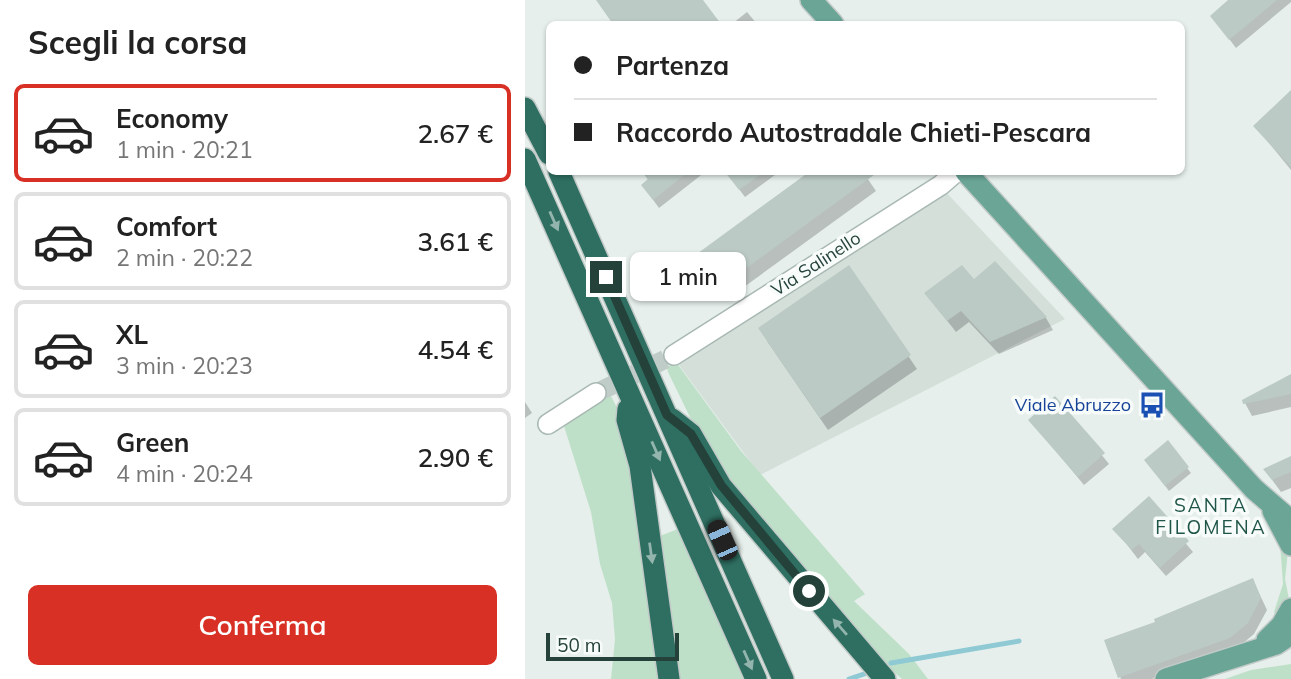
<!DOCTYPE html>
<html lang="it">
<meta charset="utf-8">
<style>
:root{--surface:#fff;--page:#f2f2f2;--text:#222;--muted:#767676;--line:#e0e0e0;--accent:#d93025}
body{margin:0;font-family:Mulish,sans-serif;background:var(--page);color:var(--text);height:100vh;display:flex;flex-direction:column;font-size:26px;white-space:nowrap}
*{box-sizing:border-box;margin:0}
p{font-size:23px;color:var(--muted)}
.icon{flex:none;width:38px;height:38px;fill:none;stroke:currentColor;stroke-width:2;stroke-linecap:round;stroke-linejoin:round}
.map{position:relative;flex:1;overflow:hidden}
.details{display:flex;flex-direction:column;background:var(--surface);width:525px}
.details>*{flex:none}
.hud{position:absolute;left:21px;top:21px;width:639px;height:154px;border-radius:10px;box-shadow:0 2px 5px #0004;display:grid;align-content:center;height:154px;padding:0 28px;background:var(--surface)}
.scale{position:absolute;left:21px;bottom:18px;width:133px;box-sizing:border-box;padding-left:7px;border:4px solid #24423a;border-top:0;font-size:19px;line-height:24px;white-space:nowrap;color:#24423a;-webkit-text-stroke:5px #f7fbf9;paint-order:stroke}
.end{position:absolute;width:32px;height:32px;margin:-16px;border:9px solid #24423a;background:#fff;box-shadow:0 0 0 4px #fff}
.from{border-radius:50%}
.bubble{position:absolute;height:49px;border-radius:10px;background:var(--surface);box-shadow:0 2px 5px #0004;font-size:23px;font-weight:600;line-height:49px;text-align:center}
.car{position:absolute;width:21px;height:42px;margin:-21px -10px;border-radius:9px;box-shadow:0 0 5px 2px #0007;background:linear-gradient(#222 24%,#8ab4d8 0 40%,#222 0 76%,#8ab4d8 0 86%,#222 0)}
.hud b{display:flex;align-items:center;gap:24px;height:66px;font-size:26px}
.hud b+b{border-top:2px solid var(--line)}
.hud i{width:18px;height:18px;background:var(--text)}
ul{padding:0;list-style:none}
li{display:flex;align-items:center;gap:21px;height:98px;margin:0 14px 10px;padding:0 14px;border:4px solid var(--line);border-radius:10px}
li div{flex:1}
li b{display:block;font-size:26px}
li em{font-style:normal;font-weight:600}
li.current{border-color:var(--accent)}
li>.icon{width:63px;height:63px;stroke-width:1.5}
h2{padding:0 28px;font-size:32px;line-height:84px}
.action{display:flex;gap:14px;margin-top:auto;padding:14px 28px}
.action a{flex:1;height:80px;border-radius:10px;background:var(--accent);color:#fff;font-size:28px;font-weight:600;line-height:80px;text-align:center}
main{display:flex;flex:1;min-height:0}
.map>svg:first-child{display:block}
.built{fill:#d4dfda}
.green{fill:#bfe0c8}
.shadow{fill:#0003}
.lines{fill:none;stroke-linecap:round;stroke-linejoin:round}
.stream{stroke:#8ec9d4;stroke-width:5}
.building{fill:#bbcac4}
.minor-tunnel{stroke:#bfccc8;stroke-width:19;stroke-dasharray:19 10;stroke-linecap:butt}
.minor-casing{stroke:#a8b8b2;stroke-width:22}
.major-casing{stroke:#c2cac8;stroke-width:24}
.highway-casing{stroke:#c2cac8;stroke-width:24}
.minor{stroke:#fff;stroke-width:19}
.major{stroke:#6aa596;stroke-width:21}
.highway{stroke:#2f6f62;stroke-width:21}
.oneway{fill:#93b5ae}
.route{stroke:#24423a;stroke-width:9}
.labels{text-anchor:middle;stroke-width:7;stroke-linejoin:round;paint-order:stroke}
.street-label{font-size:18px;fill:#24423a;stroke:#f7fbf9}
.transit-label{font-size:18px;fill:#164399;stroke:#f7fbf9;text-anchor:end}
.neighbourhood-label{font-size:19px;letter-spacing:2px;fill:#1f5548;stroke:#f7fbf9}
</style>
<main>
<section class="details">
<h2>Scegli la corsa</h2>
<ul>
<li class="current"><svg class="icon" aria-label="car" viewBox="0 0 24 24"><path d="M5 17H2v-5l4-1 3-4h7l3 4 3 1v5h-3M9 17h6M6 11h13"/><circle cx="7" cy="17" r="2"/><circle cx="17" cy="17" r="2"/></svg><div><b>Economy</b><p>1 min · 20:21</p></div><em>2.67 €</em></li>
<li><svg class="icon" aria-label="car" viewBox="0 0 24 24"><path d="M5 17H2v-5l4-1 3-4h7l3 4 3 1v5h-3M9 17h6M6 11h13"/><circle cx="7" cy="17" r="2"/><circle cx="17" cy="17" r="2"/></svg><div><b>Comfort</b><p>2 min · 20:22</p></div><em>3.61 €</em></li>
<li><svg class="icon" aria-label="car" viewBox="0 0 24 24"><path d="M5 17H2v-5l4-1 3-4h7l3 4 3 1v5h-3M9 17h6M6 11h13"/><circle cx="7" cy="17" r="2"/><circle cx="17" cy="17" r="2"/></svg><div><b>XL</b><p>3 min · 20:23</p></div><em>4.54 €</em></li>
<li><svg class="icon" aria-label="car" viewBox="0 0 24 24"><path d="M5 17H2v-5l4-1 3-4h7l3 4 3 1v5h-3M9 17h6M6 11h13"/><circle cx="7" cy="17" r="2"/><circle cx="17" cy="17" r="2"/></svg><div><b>Green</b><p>4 min · 20:24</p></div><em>2.90 €</em></li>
</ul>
<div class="action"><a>Conferma</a></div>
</section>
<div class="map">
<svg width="766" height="679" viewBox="0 0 766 679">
<rect width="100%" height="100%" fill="#e6efeb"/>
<path class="built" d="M419,190L540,319L235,475L154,365Z"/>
<g class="green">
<path d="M151,362L216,451L340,594L329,601L384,654L403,679H377L368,671L205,484L179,446L143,372L142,367Z"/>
<path d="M85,394L97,418L109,469L137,679H86L90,639L87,603L75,564L66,512L39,426Z"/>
<path d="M153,529L218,679H152L135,536Z"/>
<path d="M755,543L763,551L760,579L764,599L752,619L749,612L758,584Z"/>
<path d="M766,664V679H700L726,670Z"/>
</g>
<g class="shadow">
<path d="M72,0H175L192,24H88Z"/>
<path d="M706,0H766V2L711,48L687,16Z"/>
<path d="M222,12L232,24H207Z"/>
<path d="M766,95V170L730,126Z"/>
<path d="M118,172H180L134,208L118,186L124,181Z"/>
<path d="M201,172H254L220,197Z"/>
<path d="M287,172H338L351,191L201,300L171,256Z"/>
<path d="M470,263L521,318L528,330L474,354L444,322L431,332L401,294L449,282Z"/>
<path d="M324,268L392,369L303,430L242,341Z"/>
<path d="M766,376V407L727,416L720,403Z"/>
<path d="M530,398L584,464L559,485L505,420Z"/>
<path d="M0,402L7,413L0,418Z"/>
<path d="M766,458V488L756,492L740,470Z"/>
<path d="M625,466L662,468L666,473L644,491Z"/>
<path d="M623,499L668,552L641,576L620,552L613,559L590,529Z"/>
<path d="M728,580L742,610L729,634L711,649L627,679H596L582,641L632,623Z"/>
</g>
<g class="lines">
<g class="stream">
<path d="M366,663L494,641"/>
<path d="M324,679L342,673"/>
</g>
</g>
<g class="building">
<path d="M71,0H178L196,24H88Z"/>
<path d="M703,0H752L704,40L685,16Z"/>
<path d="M766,90V167L728,126Z"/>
<path d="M117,172H163L128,200L116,185L123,179Z"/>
<path d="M200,172H239L214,190Z"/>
<path d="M284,172H353L193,289L169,256Z"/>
<path d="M470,261L522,317L465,342L436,311L422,321L399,293L437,265L449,279Z"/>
<path d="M324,265L386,355L295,418L233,328Z"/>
<path d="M766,374V394L718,404L717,400Z"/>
<path d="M530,396L580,453L553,477L503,420Z"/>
<path d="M643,440L664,467L640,486L619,460Z"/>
<path d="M766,456V472L747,480L738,469Z"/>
<path d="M624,496L664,541L635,568L614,544L607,550L587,529Z"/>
<path d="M728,578L736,598L723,623L705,638L593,678L579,640L630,622L629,619Z"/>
</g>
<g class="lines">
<path class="minor-tunnel" d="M71,393L149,355"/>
<g class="minor-casing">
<g id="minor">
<path d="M149,355L416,185L431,172"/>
<path d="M23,424L71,393"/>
</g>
</g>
<g class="major-casing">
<g id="major">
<path d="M286,0L308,24"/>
<path d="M441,172L729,489L766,521"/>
<path d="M748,511L766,545"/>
<path d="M742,640L757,625L766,609"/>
<path d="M641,679L751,644L766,634"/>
</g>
</g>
<g class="highway-casing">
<g id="highway">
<path d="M0,108L24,154"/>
<path d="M0,159L231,679"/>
<path d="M34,172L258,679"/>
<path d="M103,409L102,420L115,466L144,679"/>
<path d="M147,419L166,434L196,486L360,679"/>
</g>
</g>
<use href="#minor" class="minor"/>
<use href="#major" class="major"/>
<use href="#highway" class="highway"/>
</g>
<defs><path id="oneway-solid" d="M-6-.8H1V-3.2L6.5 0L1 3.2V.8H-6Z" transform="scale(1.75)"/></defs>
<g class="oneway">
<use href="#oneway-solid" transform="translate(29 221) rotate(66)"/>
<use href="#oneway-solid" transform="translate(131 451) rotate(66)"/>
<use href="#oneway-solid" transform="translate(126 553) rotate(82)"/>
<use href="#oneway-solid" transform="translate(315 627) rotate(-131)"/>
<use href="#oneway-solid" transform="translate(223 660) rotate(66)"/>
</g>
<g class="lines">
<path class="route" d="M81,277L142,415L166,434L196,485L284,591"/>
</g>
<defs>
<g id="bus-bare" transform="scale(2.1)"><path d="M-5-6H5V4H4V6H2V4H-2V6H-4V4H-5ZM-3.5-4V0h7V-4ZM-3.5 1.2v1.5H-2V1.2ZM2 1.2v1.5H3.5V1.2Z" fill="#1a4fb4" stroke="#f7fbf9" stroke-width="2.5" paint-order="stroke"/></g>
</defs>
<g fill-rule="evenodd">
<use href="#bus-bare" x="627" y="405"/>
</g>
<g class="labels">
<g class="street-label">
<text transform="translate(291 264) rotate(-33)" y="6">Via Salinello</text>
</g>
<g class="transit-label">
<text x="606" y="411">Viale Abruzzo</text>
</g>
<g class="neighbourhood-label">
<text x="686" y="512">SANTA<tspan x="686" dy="22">FILOMENA</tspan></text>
</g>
</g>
</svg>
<div class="scale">50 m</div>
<i class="end from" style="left:284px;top:591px"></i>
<i class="end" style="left:81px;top:277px"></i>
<div class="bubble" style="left:105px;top:252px;width:116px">1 min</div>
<i class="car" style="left:197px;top:540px;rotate:336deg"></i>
<div class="hud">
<b><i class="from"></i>Partenza</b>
<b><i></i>Raccordo Autostradale Chieti-Pescara</b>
</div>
</div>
</main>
